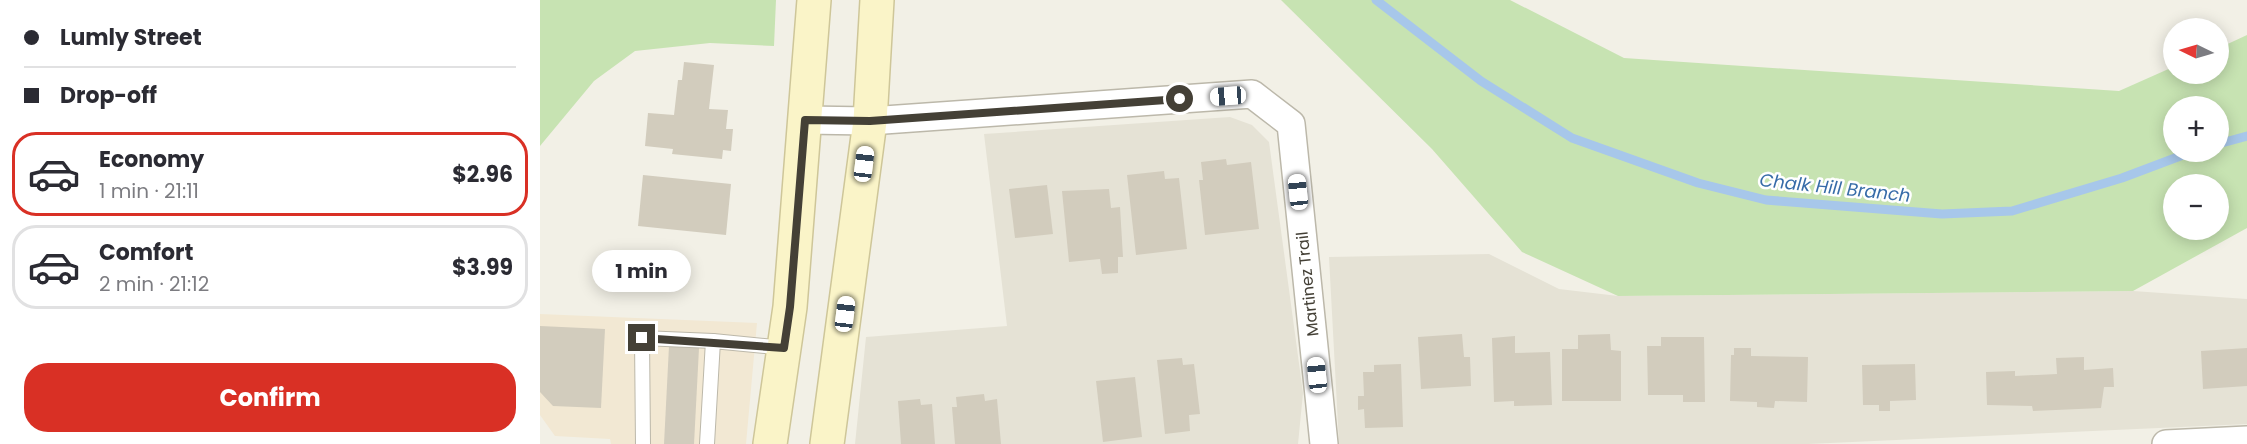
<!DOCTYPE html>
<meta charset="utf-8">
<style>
:root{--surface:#fff;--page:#f7f7f7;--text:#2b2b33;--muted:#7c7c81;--line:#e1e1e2;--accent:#d93025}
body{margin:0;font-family:Poppins,sans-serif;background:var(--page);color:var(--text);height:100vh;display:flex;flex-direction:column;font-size:22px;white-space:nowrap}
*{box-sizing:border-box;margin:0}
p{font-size:20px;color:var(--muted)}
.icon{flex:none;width:33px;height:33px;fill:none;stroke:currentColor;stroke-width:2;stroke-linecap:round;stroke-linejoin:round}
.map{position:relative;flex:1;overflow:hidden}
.side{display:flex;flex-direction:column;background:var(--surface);width:540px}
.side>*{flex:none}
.hud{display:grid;align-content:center;height:132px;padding:0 24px;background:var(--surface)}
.needle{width:39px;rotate:275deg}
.controls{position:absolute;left:1623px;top:18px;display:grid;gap:12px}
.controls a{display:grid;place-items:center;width:66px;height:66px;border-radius:50%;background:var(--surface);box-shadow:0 3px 15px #0003;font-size:30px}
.end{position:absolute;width:27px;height:27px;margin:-14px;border:8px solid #444036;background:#fff;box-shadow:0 0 0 3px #fff}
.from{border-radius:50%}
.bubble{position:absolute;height:42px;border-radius:21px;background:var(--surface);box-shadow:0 3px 15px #0003;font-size:20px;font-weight:700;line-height:42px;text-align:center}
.car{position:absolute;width:18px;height:36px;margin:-18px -9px;border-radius:8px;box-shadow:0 0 4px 2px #0007;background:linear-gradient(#fff 24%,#345 0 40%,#fff 0 76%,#345 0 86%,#fff 0)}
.hud b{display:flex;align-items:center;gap:21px;height:57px;font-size:22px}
.hud b+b{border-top:2px solid var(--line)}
.hud i{width:15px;height:15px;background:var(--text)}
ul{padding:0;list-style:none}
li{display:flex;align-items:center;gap:18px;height:84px;margin:0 12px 9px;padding:0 12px;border:3px solid var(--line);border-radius:24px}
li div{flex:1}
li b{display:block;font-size:22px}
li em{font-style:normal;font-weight:700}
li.on{border-color:var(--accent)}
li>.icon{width:54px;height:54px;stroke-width:1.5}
.action{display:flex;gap:12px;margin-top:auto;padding:12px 24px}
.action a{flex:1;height:69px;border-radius:24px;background:var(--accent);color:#fff;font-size:24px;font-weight:700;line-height:69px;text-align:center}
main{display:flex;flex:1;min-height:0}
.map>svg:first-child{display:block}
.residential{fill:#e5e2d5}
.commercial{fill:#f2e8d3}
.green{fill:#c7e3b2;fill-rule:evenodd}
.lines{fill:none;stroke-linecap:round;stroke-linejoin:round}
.stream{stroke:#a7c7ea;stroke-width:9}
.building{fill:#d2ccbd}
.lane-casing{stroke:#bcb8aa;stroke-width:16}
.street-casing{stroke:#bcb8aa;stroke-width:30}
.secondary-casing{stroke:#cec699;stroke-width:36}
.lane{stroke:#fff;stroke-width:14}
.street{stroke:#fff;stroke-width:27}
.secondary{stroke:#faf4c8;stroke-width:33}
.route{stroke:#444036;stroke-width:8}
.labels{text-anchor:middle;stroke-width:5;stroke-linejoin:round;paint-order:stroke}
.street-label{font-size:16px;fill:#444036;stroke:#fff}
.water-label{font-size:18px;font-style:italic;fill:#376ca8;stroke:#fff}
</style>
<main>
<section class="side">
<div class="hud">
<b><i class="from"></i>Lumly Street</b>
<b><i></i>Drop-off</b>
</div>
<ul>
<li class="on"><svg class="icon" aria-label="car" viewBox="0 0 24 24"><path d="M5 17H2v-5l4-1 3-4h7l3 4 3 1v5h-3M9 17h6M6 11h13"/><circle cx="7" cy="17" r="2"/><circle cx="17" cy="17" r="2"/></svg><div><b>Economy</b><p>1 min · 21:11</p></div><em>$2.96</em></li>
<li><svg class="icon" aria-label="car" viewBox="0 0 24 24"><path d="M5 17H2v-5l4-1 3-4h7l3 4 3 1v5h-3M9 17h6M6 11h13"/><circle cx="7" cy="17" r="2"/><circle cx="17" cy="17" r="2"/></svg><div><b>Comfort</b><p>2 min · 21:12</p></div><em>$3.99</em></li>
</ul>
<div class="action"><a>Confirm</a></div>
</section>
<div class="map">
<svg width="1707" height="444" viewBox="0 0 1707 444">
<rect width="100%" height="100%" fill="#f2f0e6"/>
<g class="residential">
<path d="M690,117L712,125L729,142L763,393L758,444H315L326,337L467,326L444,134Z"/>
<path d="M949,254L1019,289L1078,296L1593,291L1707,299V424L1268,444H799L789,257Z"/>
</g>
<path class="commercial" d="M0,314L217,323L206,444H71L70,439L15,436L0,415Z"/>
<g class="green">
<path d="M0,0H236L234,46L170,43L95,51L54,81L0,146Z"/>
<path d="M741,0H970L1084,58L1579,91L1633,67L1634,74H1678L1679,48L1707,35V228L1593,291L1078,296L982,252L892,149ZM1634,106H1678V152H1634ZM1634,184H1678V230H1634Z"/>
</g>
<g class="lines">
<g class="stream">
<path d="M836,0L941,81L1032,138L1158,183L1226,200L1402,214L1472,211L1582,178L1651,152"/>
<path d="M1678,144L1707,136"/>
</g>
</g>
<g class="building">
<path d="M144,62L174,65L169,109L188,110L186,129H193L191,151L183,150L182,159L132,154L133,149L105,146L108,113L134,115L138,80H142Z"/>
<path d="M686,159L687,165L711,162L719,229L665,235L659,180H663L661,162Z"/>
<path d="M624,171L625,179L639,178L647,249L596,255L587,175Z"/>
<path d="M103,175L191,184L186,235L98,226Z"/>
<path d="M507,185L513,234L475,238L469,189Z"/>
<path d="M569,189L571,208L580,207L583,257H578V273L562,274L560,259L529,262L522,191Z"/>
<path d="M0,326L65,329L61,408L13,406L0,392Z"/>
<path d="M922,334L924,357H930L931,386L881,389L878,337Z"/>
<path d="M1070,334L1071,350L1081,351V401H1022V349H1038V335Z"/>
<path d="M975,336V353L1010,352L1012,405L974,406V401L954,402L952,338Z"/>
<path d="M1121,337H1164L1165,402H1143V395H1108L1107,346H1121Z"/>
<path d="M129,346L159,348L154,444H124Z"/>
<path d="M1194,348H1211V356L1268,357L1267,402L1235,401L1234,408L1217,407V402L1190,401L1191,355H1194Z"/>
<path d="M1707,348V386L1663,389L1661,351Z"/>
<path d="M1544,357V370L1573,368L1574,387H1564L1561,408L1493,411L1492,406L1447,405L1446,372L1475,371V376L1517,374L1516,358Z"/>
<path d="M642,358L643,365L654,364L660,414L649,415L650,431L625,434L617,360Z"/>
<path d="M861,364L863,427L825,428L824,409L818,410V396H824L823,372H834V365Z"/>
<path d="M1375,364L1376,400L1350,401V411H1339V405H1323L1322,365Z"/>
<path d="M595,377L602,437L563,442L556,381Z"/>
<path d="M444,394L445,401L457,399L461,444H415L412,407H417L416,397Z"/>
<path d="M380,399L381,405L392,404L395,444H361L358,401Z"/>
</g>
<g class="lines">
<g class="lane-casing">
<g id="lane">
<path d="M103,444L102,338L173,341"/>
<path d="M167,444L173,341L244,348"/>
</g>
</g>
<g class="street-casing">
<g id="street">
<path d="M265,120L330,121L712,94L751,124L784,444"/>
<path d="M1626,444L1707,440"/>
</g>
</g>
<g class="secondary-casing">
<g id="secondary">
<path d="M230,444L250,307L274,0"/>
<path d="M287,444L330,121L337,0"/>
</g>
</g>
<use href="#lane" class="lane"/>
<use href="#street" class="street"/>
<use href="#secondary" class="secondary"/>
</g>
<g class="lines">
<path class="route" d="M102,338L244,348L250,307L265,120L330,121L640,99"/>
</g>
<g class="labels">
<g class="street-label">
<text transform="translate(767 284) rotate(-96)" y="6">Martinez Trail</text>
</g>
<g class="water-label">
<text transform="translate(1295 188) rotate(6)" y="6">Chalk Hill Branch</text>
</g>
</g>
</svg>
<div class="controls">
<a><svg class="needle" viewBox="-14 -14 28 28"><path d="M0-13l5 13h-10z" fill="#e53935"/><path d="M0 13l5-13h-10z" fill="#7c7c81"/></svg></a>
<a>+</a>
<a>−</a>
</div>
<i class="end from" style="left:640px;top:99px"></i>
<i class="end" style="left:102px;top:338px"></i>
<div class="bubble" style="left:52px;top:250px;width:99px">1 min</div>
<i class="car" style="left:688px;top:96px;rotate:266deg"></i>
<i class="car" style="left:324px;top:164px;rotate:7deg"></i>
<i class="car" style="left:758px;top:192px;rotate:354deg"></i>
<i class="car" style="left:305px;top:314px;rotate:7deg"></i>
<i class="car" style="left:777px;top:375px;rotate:354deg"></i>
</div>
</main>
